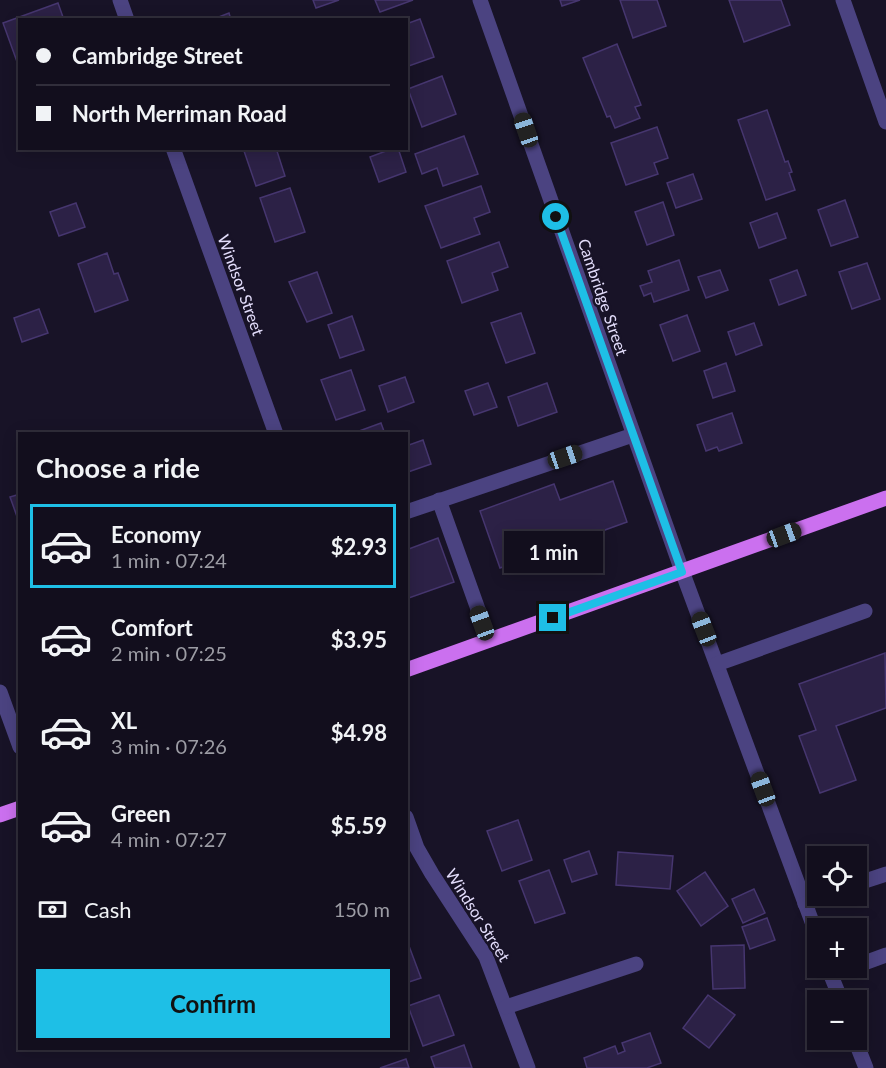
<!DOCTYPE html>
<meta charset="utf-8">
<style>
:root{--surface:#120e1d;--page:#1f1c2a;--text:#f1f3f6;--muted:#9c9ca4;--line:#312e3b;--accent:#1ebfe6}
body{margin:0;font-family:Lato,sans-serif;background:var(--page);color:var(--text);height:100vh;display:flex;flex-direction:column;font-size:22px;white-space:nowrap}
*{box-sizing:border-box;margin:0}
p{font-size:20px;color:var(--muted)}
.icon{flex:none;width:33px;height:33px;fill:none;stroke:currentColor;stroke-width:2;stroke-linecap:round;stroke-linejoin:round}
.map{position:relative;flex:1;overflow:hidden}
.details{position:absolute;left:18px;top:432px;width:390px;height:618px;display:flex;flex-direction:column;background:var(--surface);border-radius:0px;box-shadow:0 3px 15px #0003,0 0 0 2px var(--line)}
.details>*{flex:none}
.guide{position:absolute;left:18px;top:18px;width:390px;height:132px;border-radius:0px;box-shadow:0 3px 15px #0003,0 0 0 2px var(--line);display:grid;align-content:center;height:132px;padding:0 18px;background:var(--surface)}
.tools{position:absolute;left:807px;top:846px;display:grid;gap:12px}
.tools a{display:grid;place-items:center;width:60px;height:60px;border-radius:0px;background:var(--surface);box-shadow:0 3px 15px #0003,0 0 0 2px var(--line);font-size:30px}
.end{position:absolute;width:27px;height:27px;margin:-14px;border:8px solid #1ebfe6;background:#111;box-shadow:0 0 0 3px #111}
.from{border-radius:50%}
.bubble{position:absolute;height:42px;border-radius:0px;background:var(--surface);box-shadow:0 3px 15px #0003,0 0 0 2px var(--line);font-size:20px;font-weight:700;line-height:42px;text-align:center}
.car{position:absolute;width:18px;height:36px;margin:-18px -9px;border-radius:8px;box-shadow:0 0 4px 2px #0007;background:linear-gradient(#222 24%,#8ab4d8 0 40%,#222 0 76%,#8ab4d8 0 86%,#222 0)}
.guide b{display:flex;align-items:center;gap:21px;height:57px;font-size:22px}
.guide b+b{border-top:2px solid var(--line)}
.guide i{width:15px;height:15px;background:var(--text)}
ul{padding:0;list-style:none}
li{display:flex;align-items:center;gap:18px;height:84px;margin:0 12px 9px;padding:0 6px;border:3px solid transparent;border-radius:0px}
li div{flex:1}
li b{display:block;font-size:22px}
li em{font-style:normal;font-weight:700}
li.on{border-color:var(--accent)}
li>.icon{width:54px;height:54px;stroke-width:1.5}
h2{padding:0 18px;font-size:27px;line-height:72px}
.pay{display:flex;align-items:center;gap:15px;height:66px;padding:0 18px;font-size:22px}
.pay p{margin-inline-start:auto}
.button{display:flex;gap:12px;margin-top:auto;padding:12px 18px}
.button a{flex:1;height:69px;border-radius:0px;background:var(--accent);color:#111;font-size:24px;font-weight:700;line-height:69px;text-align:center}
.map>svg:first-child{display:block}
.building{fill:#2c2146;stroke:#46366f;stroke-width:1.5}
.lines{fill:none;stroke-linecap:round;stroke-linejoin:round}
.minor{stroke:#4b4381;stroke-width:15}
.major{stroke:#cb70ef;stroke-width:15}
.route{stroke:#1ebfe6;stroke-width:8}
.labels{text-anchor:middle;stroke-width:5;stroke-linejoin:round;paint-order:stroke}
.street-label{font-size:16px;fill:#e3ddfb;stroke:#181327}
</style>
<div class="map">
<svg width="886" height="1068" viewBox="0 0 886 1068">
<rect width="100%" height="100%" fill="#181327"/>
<g class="building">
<path d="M313,0H339L316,8Z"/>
<path d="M375,0H413L380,12Z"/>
<path d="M560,0H580L562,6Z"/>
<path d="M620,0H657L666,26L633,38Z"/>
<path d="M729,0H781L790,25L744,42Z"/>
<path d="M58,3L64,20H20V70L3,23Z"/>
<path d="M229,13L231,20H211Z"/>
<path d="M420,19L434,57L406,67V24Z"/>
<path d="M617,44L641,105L635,107L640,118L615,128L610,116L607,117L583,58Z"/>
<path d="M442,76L456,114L422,127L408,89Z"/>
<path d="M767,110L785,162L788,161L792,172L789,173L795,190L766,200L738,120Z"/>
<path d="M657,127L668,158L654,163L658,174L626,185L611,143Z"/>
<path d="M464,136L478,174L443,186L437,168L422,174L415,154Z"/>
<path d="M243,148H276L285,176L256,186Z"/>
<path d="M394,148H398L406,172L379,182L370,157Z"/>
<path d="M693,174L702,199L676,208L667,183Z"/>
<path d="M481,186L490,212L474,218L480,234L441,248L425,206Z"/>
<path d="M290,188L305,232L275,242L260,198Z"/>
<path d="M845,200L858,237L831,246L818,210Z"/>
<path d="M663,202L674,235L647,245L635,212Z"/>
<path d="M76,203L85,227L59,236L50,212Z"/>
<path d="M777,213L786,238L759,248L750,223Z"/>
<path d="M499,242L508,267L492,273L498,290L462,303L447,261Z"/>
<path d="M107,253L114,274L118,273L128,300L95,312L78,264Z"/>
<path d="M679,260L689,290L654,302L651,293L644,296L640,286L652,282L648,271Z"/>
<path d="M867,263L880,299L852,309L839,272Z"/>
<path d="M720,270L728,290L706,298L698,277Z"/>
<path d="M797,270L806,295L779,305L770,280Z"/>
<path d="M317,272L332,313L307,322L289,282Z"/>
<path d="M39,309L48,333L22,342L14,318Z"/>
<path d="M521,313L535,353L506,363L491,323Z"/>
<path d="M687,315L700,351L673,361L660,325Z"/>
<path d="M352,316L364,350L340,358L328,325Z"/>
<path d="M754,323L762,345L736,355L728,332Z"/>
<path d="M726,363L735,391L713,398L704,371Z"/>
<path d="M351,370L365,410L336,420L321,380Z"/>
<path d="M405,377L414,402L388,412L379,386Z"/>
<path d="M488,383L497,407L474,415L465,391Z"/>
<path d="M547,383L557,412L518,426L508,397Z"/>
<path d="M732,413L742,443L719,451L717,447L706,451L697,425Z"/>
<path d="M381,423L385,434H351Z"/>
<path d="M423,440L431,464L408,472L406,466V446Z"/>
<path d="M613,481L627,522L500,568L480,511L554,484L560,500Z"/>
<path d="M20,494V525L10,497Z"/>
<path d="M438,538L454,582L406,599V550Z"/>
<path d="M885,653L886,708L836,726L856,780L820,793L799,736L816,730L799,684Z"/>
<path d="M518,820L532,860L502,871L487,831Z"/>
<path d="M589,851L597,874L572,882L564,860Z"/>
<path d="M618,852L673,856L670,889L616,885Z"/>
<path d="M549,870L565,913L535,923L519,881Z"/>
<path d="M705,872L728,906L701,926L677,891Z"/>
<path d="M754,889L765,913L743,923L732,899Z"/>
<path d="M767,918L775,940L750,949L742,927Z"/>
<path d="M406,938L421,978L406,983Z"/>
<path d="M744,945L745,988L713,989L711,946Z"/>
<path d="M439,995L454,1035L423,1046L408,1006Z"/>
<path d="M708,995L735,1015L709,1048L683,1028Z"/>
<path d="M650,1033L661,1063L647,1068H587L584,1058L615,1046L618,1054L625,1051L622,1043Z"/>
<path d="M464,1045L472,1068H435L431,1057Z"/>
<path d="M406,1059L409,1068H380Z"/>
</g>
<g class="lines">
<g class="minor">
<path d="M120,0L127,20"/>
<path d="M480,0L682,571L818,938"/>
<path d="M843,0L886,122"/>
<path d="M173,148L276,434"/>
<path d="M439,500L489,640"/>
<path d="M406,512L633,435"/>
<path d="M717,664L865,611"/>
<path d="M0,692L20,747"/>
<path d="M406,817L417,848L432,874L486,957L528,1068"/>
<path d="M856,884L886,874"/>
<path d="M805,904L827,896"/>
<path d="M856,966L886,955"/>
<path d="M828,968L841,1000"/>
<path d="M506,1007L636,964"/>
<path d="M855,1040L866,1068"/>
</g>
<g class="major">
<path d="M406,670L886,498"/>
<path d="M0,815L20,808"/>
</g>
</g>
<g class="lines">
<path class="route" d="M553,618L682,572L556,217"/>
</g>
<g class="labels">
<g class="street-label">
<text transform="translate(241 285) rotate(70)" y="6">Windsor Street</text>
<text transform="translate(603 297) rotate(71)" y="6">Cambridge Street</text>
<text transform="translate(478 915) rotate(58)" y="6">Windsor Street</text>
</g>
</g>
</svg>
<div class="tools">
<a><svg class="icon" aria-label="locate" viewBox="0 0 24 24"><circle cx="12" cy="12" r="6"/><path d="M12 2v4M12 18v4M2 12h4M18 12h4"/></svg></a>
<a>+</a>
<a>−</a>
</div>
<i class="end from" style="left:556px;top:217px"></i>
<i class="end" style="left:553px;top:618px"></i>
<div class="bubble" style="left:504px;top:531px;width:99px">1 min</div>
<i class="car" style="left:526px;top:130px;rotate:341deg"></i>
<i class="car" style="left:565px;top:457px;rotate:71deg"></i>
<i class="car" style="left:784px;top:535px;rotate:70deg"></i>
<i class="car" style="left:482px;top:623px;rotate:340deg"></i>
<i class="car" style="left:704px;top:629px;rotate:339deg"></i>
<i class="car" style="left:763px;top:789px;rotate:340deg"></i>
<div class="guide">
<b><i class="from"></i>Cambridge Street</b>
<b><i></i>North Merriman Road</b>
</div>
<section class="details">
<h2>Choose a ride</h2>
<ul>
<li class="on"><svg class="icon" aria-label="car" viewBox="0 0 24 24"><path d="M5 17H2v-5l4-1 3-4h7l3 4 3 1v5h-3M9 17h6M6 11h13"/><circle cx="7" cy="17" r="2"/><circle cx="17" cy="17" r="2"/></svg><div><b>Economy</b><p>1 min · 07:24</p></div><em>$2.93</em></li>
<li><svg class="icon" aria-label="car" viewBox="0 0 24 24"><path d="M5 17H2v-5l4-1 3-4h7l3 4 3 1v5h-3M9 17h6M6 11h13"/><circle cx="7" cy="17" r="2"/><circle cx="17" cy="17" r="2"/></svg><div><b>Comfort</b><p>2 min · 07:25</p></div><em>$3.95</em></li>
<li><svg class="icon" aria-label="car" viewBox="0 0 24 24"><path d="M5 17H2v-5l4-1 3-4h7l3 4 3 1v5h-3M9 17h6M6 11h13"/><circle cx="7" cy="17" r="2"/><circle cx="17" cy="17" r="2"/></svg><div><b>XL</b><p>3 min · 07:26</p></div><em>$4.98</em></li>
<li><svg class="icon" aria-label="car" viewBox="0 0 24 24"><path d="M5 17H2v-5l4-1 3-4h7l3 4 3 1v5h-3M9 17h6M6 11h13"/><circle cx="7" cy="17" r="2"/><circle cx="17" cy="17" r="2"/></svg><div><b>Green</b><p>4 min · 07:27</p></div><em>$5.59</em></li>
</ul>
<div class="pay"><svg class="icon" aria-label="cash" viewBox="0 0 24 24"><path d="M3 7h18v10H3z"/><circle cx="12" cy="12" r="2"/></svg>Cash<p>150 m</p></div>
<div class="button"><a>Confirm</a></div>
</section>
</div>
